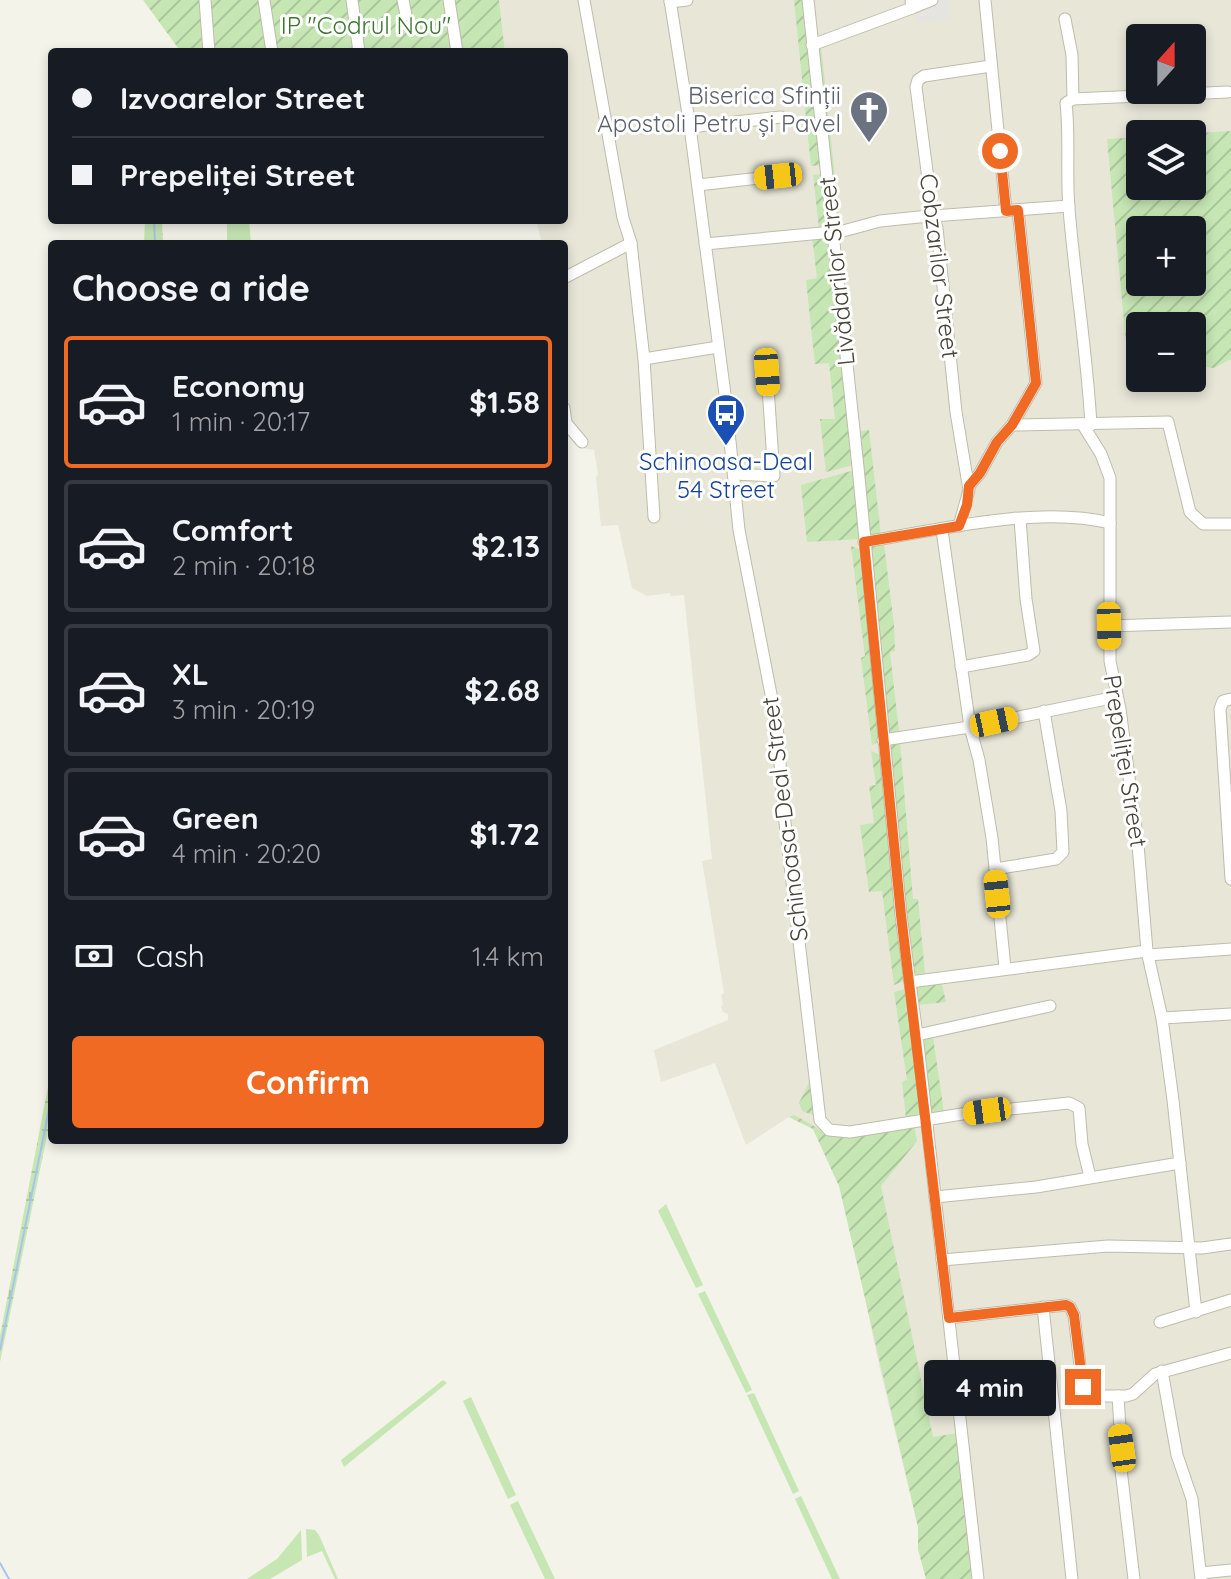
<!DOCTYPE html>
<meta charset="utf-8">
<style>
:root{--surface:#171b24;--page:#242831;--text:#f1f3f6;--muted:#9ea1a6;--line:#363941;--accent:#f16a23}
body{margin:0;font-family:Quicksand,sans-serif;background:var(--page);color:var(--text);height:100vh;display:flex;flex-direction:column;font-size:30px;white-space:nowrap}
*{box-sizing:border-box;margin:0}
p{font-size:26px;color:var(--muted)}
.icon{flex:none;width:44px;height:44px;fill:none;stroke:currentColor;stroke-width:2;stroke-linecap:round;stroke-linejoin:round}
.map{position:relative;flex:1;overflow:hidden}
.panel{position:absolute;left:48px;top:240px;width:520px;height:904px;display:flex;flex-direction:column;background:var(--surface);border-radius:8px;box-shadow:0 4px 12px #0003}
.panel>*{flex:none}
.guide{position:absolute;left:48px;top:48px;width:520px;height:176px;border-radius:8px;box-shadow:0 4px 12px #0003;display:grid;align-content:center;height:176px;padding:0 24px;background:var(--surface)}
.needle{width:52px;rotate:21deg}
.controls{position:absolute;left:1126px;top:24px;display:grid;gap:16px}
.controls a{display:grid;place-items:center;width:80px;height:80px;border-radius:8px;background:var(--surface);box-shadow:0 4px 12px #0003;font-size:40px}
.end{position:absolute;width:36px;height:36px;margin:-18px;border:10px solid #f16a23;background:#fff;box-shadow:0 0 0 4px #fff}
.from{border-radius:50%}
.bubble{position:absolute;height:56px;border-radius:8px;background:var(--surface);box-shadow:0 4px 12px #0003;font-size:26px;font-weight:800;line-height:56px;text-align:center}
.car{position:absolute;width:24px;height:48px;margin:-24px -12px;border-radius:10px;box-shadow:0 0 6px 2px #0007;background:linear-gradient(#f5c518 24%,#345 0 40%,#f5c518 0 76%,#345 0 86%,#f5c518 0)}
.guide b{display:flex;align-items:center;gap:28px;height:76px;font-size:30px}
.guide b+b{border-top:2px solid var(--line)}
.guide i{width:20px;height:20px;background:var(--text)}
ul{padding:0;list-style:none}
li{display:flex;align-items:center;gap:24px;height:132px;margin:0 16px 12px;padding:0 8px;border:4px solid var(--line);border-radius:8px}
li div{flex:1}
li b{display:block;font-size:30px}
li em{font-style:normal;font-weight:800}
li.on{border-color:var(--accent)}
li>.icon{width:72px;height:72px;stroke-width:1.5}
h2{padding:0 24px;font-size:36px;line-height:96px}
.pay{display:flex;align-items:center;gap:20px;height:88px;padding:0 24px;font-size:30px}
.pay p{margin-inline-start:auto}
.cta{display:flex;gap:16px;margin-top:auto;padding:16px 24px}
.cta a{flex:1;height:92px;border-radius:8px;background:var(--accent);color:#fff;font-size:32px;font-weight:800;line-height:92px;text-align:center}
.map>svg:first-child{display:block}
.residential{fill:#e7e6d7;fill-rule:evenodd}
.grass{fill:#c6e6b4}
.wetland{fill:url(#wetland-marsh)}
.garden{fill:url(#garden-furrows);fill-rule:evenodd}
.parking{fill:#e5e4e0}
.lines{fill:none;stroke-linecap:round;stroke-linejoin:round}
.stream{stroke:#a8c4ee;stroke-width:2}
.minor-casing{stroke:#bfbcac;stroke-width:13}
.minor{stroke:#fff;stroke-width:11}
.route{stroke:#f16a23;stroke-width:10}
.labels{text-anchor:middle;stroke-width:6;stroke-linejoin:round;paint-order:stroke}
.park-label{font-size:24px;fill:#3b772d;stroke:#fff}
.worship-label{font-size:24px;fill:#5b616d;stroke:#fff;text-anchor:end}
.street-label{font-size:24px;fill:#474438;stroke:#fff}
.transit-label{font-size:24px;fill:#164399;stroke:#fff}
</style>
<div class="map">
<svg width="1231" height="1579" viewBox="0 0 1231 1579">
<defs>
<pattern id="wetland-marsh" width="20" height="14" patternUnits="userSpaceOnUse" patternTransform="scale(2)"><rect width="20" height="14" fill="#c6e6b4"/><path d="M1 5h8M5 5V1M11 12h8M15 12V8" fill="none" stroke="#abc69c"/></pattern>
<pattern id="garden-furrows" width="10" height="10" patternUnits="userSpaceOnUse" patternTransform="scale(2)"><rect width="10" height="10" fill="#c6e6b4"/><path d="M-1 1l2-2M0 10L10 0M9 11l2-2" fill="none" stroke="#abc69c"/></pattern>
</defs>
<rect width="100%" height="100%" fill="#f4f3e9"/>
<path class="residential" d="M499,0H1231V1579H926L918,1549V1527L879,1365L849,1224L839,1186L813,1129L789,1117L746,1145L715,1063L661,1082L654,1050L728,1020V1014L723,1012L721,1006L723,1005L721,995L724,993L702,861L712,859L684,595L671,596L670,593L647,596L632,588L618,525L601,526L596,476L598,475L594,450L586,449L564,427V244H542L536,220H564V52H505ZM1140,38H1192V90H1140ZM1140,134H1192V186H1140ZM1140,230H1192V282H1140ZM1140,326H1192V378H1140Z"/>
<g class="grass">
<path d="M817,46H821L840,225H835Z"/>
<path d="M227,220H249L251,244H227Z"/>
<path d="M666,1204L703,1285L696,1288L658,1211Z"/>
<path d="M705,1291L752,1390L746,1393L698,1294Z"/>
<path d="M443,1380L447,1383L344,1467L341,1460Z"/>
<path d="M754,1393L799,1491L793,1494L747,1395Z"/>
<path d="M471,1397L516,1495L508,1499L463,1401Z"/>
<path d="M801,1496L840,1579H832L795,1499Z"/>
<path d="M518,1501L555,1579H545L510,1505Z"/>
<path d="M306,1529L315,1530L319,1535L338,1579H335L322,1551L307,1557Z"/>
<path d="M301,1530L302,1560L270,1579H247L277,1559Z"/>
</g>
<g class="wetland">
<path d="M145,220H162L163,244H144Z"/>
<path d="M52,1066V1112L0,1362V1336Z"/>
</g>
<g class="garden">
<path d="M143,0H499L505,52H181Z"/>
<path d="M794,0H804L821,165L811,166Z"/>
<path d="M1231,131V359L1214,368L1199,366L1192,348V326H1140V353L1127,354L1107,139L1140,137V186H1192V134H1182ZM1140,230H1192V282H1140Z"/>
<path d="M822,174L829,227L819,228L813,175Z"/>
<path d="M830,235L854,465L826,472L820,419H835L829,363L815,364L806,280L817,278L812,236Z"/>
<path d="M869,430L881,536L874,538L868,534L861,431Z"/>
<path d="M855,470L860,539L807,542L801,485Z"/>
<path d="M884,544L894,625L895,651L890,652L899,732L888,734L868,546Z"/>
<path d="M851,546L859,549L880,741L872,745L861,658L865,656Z"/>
<path d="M900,742L913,899H918L925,973L914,975L888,745Z"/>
<path d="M871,751L880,755L904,981L894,985L882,891L869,892L860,825L874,823L869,786L876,785Z"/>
<path d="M941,980L946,1002L917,1005L914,985Z"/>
<path d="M905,989L908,991L922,1108L920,1113L906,1118L902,1082L907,1080L894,992Z"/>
<path d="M933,1037L944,1113L929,1117L920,1039Z"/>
<path d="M811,1079L816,1116L802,1111L799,1103Z"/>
<path d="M794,1115L832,1136L847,1138L914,1125L917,1141L881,1186L933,1437L958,1433L975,1579H926L918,1549V1527L839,1186L813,1129L789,1117Z"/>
</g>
<path class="parking" d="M940,0H947L950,19L916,23L915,10Z"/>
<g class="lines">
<g class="stream">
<path d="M154,220L155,244"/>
<path d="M0,1350L52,1095"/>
<path d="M0,1563L9,1579"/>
</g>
<g class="minor-casing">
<g id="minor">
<path d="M205,0L209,52"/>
<path d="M264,0L272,52"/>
<path d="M352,0L359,52"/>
<path d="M403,0L406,15"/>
<path d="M449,0L457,52"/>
<path d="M584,0L623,218L631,243L644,359L654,517"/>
<path d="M670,0L690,127L726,402L739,530L777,725L784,814L820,1120L829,1130L850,1132L962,1114L1069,1103L1079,1108L1082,1144L1090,1177"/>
<path d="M808,0L858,467L901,915L917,1035L978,1579"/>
<path d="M985,0L1006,211"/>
<path d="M670,2L687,0"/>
<path d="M912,8L932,0"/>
<path d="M1065,19L1072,55L1073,99L1066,103C1070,138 1066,173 1069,209C1075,281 1087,353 1091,425"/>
<path d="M812,45L912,8L911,0"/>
<path d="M1073,99L1228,92"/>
<path d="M690,127L781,117"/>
<path d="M698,185L778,176"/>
<path d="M705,244L843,231L880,221L919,217L1069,206"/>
<path d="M564,278L631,243"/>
<path d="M644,359L718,347"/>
<path d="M564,408L566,423L582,442"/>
<path d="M1012,425L1168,422L1190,512L1203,524H1231"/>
<path d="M1083,425L1101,454L1110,478V661L1120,709L1138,845L1147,951L1162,1018L1173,1100L1196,1312"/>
<path d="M734,474L774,476L767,372"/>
<path d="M969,486L980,473L997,442L1012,425L1036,383L1018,210"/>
<path d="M959,526L969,490L956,412L937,228L933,217L916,87L918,80L924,76L991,66"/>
<path d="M942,530L970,727L979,760L992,838L1005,968"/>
<path d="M864,542C938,530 1038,505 1110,523"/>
<path d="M1109,626L1231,622"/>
<path d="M961,667L1028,655L1034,651L1026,599L1020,519"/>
<path d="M1231,699L1223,701L1220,709L1231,879"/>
<path d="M883,740L970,727L1116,697"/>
<path d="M995,869L1056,859L1063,852L1061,811L1044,711"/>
<path d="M1148,955L1231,949"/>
<path d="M910,982L1147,951"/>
<path d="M1162,1018L1231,1014"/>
<path d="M917,1035L1050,1006"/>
<path d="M935,1197L1036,1187L1180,1163"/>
<path d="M942,1260L1108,1246L1202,1248L1231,1244"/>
<path d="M1043,1307L1072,1579"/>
<path d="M949,1318L1066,1305L1070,1307L1074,1315L1083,1391L1090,1396H1126L1133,1394L1155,1374L1231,1353"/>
<path d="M1160,1322L1231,1300"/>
<path d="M1162,1371L1177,1455L1192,1499L1201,1579"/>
<path d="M1118,1396L1122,1461"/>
<path d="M1120,1461L1134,1579"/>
<path d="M1201,1573L1231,1570"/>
</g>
</g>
<use href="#minor" class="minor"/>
</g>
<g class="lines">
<path class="route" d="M1000,151L1006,211L1018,210L1036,383L1012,425L997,442L980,473L969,486L967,505L959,526L864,542L901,915L949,1318L1066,1305L1070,1307L1074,1315L1083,1387"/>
</g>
<defs>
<g id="church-pin" transform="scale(2)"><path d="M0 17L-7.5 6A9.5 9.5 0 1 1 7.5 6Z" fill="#6b7280" stroke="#fff"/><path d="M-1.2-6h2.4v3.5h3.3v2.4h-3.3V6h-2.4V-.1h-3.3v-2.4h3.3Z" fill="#fff"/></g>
<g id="bus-pin" transform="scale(2)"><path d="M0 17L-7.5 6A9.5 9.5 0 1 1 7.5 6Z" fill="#1a4fb4" stroke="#fff"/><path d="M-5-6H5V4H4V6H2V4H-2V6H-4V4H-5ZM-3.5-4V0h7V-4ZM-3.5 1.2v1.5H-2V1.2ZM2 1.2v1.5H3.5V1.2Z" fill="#fff"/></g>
</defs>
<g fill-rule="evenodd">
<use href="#church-pin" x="869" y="110"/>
<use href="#bus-pin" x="726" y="413"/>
</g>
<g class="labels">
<g class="park-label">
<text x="366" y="34">IP "Codrul Nou"</text>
</g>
<g class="worship-label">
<text x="841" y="104">Biserica Sfinții<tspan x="841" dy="28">Apostoli Petru și Pavel</tspan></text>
</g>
<g class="street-label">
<text transform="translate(939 266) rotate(83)" y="8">Cobzarilor Street</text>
<text transform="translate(837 271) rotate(-96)" y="8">Livădarilor Street</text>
<text transform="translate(1125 761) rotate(81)" y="8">Prepeliței Street</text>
<text transform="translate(785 819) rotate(-97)" y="8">Schinoasa-Deal Street</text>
</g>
<g class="transit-label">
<text x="726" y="470">Schinoasa-Deal<tspan x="726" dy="28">54 Street</tspan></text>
</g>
</g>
</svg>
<div class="controls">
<a><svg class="needle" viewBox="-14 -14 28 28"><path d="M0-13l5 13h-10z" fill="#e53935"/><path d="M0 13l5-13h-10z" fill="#9ea1a6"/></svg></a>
<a><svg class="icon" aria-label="layers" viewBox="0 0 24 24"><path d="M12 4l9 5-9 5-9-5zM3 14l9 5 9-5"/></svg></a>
<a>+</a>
<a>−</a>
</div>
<i class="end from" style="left:1000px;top:151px"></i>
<i class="end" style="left:1083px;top:1387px"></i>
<div class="bubble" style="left:924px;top:1360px;width:132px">4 min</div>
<i class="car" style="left:778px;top:176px;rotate:264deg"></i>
<i class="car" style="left:767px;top:372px;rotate:176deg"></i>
<i class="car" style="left:1109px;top:626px;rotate:179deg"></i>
<i class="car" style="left:994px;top:722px;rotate:78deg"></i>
<i class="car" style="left:997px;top:894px;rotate:354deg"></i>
<i class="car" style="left:987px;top:1111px;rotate:262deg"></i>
<i class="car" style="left:1122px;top:1448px;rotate:352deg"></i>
<div class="guide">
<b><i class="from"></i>Izvoarelor Street</b>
<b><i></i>Prepeliței Street</b>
</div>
<section class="panel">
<h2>Choose a ride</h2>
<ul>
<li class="on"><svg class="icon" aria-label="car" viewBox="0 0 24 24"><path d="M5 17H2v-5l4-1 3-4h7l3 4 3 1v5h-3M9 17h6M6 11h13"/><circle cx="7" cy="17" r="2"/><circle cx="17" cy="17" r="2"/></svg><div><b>Economy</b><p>1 min · 20:17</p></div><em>$1.58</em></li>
<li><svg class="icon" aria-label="car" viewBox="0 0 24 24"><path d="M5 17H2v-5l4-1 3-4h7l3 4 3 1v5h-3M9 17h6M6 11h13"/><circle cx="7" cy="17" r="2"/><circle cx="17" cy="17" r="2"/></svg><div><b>Comfort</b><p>2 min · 20:18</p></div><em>$2.13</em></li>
<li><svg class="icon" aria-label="car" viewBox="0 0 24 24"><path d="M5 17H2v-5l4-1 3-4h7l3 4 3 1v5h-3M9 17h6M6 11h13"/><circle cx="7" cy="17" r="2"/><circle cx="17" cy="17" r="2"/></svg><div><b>XL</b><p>3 min · 20:19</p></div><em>$2.68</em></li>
<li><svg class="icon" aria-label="car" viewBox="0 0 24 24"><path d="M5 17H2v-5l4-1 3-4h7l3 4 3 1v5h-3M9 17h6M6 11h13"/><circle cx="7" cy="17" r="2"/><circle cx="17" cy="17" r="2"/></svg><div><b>Green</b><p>4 min · 20:20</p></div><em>$1.72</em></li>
</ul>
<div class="pay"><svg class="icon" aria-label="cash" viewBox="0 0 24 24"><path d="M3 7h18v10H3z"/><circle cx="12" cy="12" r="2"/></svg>Cash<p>1.4 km</p></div>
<div class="cta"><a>Confirm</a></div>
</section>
</div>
